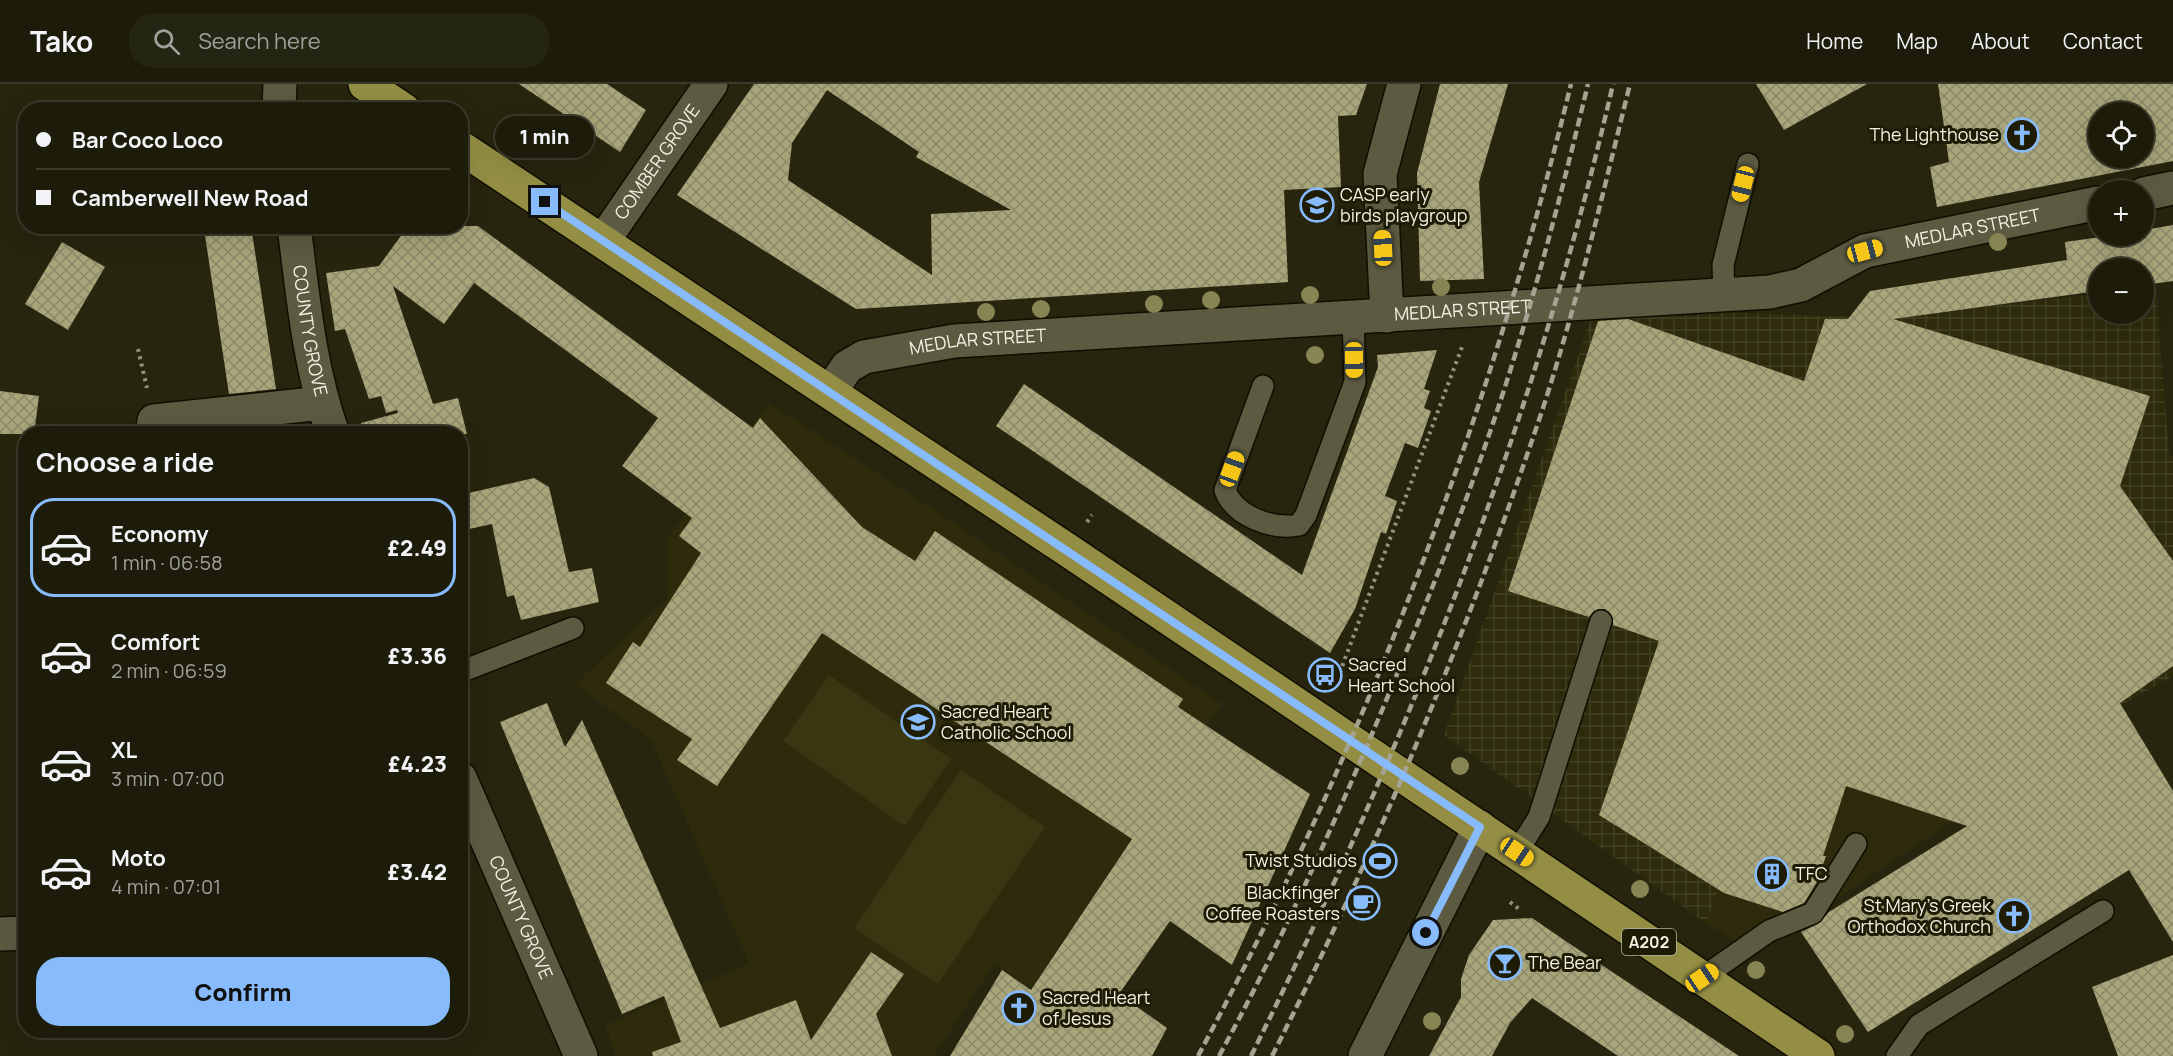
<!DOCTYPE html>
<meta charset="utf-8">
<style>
:root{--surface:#1d1c0a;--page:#252513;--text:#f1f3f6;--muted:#a0a19c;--line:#3b3a2b;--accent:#87bbfc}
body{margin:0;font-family:Manrope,sans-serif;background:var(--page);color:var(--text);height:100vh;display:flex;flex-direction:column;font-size:22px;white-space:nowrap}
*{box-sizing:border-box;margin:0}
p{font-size:20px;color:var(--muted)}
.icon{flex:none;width:33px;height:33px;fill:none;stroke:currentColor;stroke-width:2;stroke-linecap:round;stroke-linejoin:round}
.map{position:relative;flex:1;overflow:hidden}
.panel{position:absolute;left:18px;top:342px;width:450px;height:612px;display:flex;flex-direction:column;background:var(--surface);border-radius:24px;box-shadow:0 6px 24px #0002,0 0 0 2px var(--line)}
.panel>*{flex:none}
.top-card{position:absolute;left:18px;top:18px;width:450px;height:132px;border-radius:24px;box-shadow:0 6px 24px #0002,0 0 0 2px var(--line);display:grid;align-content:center;height:132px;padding:0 18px;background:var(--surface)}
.fabs{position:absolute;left:2088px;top:18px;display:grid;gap:12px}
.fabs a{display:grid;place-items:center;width:66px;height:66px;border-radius:50%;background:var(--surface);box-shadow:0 6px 24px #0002,0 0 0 2px var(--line);font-size:30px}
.end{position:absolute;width:27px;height:27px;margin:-14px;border:8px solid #87bbfc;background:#111;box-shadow:0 0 0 3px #111}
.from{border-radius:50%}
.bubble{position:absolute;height:42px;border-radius:21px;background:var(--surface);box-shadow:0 6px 24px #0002,0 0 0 2px var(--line);font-size:20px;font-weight:800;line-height:42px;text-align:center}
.car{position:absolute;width:18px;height:36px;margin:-18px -9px;border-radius:8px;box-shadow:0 0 4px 2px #0007;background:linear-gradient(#f5c518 24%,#345 0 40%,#f5c518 0 76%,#345 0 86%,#f5c518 0)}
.top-card b{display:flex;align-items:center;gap:21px;height:57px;font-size:22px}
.top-card b+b{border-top:2px solid var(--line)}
.top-card i{width:15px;height:15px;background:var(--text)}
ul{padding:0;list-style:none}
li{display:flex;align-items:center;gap:18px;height:99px;margin:0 12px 9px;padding:0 6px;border:3px solid transparent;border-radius:24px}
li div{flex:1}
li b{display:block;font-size:22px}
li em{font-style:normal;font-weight:800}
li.current{border-color:var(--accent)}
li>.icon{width:54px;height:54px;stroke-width:1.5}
h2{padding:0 18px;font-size:27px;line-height:72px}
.primary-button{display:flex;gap:12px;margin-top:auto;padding:12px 18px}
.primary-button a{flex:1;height:69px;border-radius:24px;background:var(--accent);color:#111;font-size:24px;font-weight:800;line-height:69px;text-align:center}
header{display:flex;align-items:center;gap:36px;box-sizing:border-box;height:84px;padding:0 30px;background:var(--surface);border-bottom:2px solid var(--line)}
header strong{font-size:28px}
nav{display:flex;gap:33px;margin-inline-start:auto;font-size:21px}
.search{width:420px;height:54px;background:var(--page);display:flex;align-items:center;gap:15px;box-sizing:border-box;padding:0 21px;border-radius:24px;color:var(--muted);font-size:22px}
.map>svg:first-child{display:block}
.built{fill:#2d2b0b}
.industrial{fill:url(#industrial-grid)}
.pitch{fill:#393611}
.building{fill:url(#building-cross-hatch);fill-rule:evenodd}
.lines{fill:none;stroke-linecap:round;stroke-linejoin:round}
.service-casing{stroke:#100e00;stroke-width:24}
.minor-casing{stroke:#100e00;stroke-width:36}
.trunk-casing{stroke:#100e00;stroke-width:36}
.path{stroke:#93917f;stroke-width:4;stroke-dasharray:3 4.5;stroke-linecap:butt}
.service{stroke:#5c5b42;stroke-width:21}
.minor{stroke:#5c5b42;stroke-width:33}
.trunk{stroke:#938e44;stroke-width:33}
.rail{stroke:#a5a493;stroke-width:4.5;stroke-dasharray:9 4.5;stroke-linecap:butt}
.tree{fill:#888554}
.route{stroke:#87bbfc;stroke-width:8}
.labels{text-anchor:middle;stroke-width:6;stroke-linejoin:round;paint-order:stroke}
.shield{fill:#1e1c05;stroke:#b3b2a1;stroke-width:1.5}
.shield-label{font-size:16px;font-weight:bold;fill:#f3f2e4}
.poi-label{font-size:18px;fill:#f3f2e4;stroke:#1e1c05;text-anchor:start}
.street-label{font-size:18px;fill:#f3f2e4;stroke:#1e1c05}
</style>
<header>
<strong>Tako</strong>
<div class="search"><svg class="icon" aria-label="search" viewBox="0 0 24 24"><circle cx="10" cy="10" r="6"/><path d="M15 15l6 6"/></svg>Search here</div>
<nav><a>Home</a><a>Map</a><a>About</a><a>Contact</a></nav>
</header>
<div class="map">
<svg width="2173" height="972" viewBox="0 0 2173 972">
<defs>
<pattern id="industrial-grid" width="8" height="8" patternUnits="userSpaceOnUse" patternTransform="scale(1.5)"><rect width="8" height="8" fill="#2d2b0b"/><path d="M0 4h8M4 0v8" fill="none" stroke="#424023"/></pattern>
<pattern id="building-cross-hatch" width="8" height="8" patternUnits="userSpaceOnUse" patternTransform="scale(1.5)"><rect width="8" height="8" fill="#a8a57a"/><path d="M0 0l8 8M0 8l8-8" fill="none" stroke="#8c896a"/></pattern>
</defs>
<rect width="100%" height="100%" fill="#27250e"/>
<g class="built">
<path d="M769,319L939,429L1222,620L1031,904L994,880L934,972H616L605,941L749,879L651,656L575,600L667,515L668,453Z"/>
<path d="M1778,632L2036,682L1754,870L1706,839Z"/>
</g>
<path class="industrial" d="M2156,204L2169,372H2173V592L2120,622L1816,615L1740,746L1706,839L1444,651L1595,224L1890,234L2098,210V230H2144V205Z"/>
<g class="pitch">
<path d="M829,591L951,675L905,742L783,657Z"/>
<path d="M961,686L1045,743L938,900L854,844Z"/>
</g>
<g class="building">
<path d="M519,0H607L646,26L620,68Z"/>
<path d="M754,0H1367L1356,31L1338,32L1341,103L1284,106L1288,198L856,225L677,111ZM827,6L919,68L916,73L1011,126L931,130L932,191L788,96L792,59Z"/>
<path d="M1440,0H1508L1479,98L1484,195L1420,197L1417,89Z"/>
<path d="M1756,0H1867L1784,46Z"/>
<path d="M1938,0H2173V77L1937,123L1930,83L1949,78ZM2098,28H2144V74H2098Z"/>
<path d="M2173,141V197L2144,201V184H2098V207L1893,235L2150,312L2120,402L2173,477V582L2120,619L2173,707V858L2129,786L1868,948L1801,848L1818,840L1829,828L1967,742L1846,702L1823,772H1826L1817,798L1804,819L1783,828L1724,809L1599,731L1659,557L1613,541V534L1605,525H1598L1589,533L1508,507L1598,237L1628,235L1804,297L1825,235H1848L1870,207L2067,176L2065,158L2108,152H2144V146Z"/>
<path d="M222,142H251L276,305L229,310L204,145Z"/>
<path d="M408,142H478L753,344L760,334L862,443L915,477L935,447L1183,615L1178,623L1310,710L1232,881L1170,837L1119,910L1167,944L1152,972H950L1002,886L1031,906L1132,755L822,549L717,702L677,676L692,655L606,599L633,558L640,563L701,469L679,452L692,434L622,382L658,334L474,199L444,240L393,202L433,320L458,314L467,350H362L361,339L398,329L397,326L386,329L381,312L369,315L345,245L335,247L326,189L379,182Z"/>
<path d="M62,158L105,183L68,246L25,220Z"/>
<path d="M1437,266L1424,305L1430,307L1424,324L1431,327L1418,364L1405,359L1385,412L1397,417L1386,450L1381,448L1355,525L1330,569L996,342L1024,300L1302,491L1378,283L1377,271Z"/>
<path d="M0,307L39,312L34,350H0Z"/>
<path d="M282,342L283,350H236L235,347Z"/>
<path d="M534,394L549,403L569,488L592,484L599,518L521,536L514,511L507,513L492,440L460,447V411Z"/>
<path d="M547,619L565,663L582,636L720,944L796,916L811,956L871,868L904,890L876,930L892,972H653L652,968L681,958L664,912L622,930L500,638Z"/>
<path d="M1532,834L1567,858L1739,972H1618L1532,914L1510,939L1492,972H1429L1461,913V895L1469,871L1493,836Z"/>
<path d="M2173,871V972H2118L2092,903Z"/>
</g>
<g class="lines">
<g class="service-casing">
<g id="service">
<path d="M1724,211L1723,181L1748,80"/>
<path d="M1263,302L1225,406C1234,432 1272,446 1299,441L1306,431L1355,298L1353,233"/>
<path d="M460,588L573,544"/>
<path d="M1517,768L1539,733L1601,537"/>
<path d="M1702,894L1769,847L1813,829L1856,760"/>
<path d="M1897,972L1919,941L2103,827"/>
</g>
</g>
<g class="minor-casing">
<g id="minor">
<path d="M279,26L280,0"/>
<path d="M2144,110L2173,104"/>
<path id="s1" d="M294,142C303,212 309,283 333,350"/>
<path id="s2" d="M603,157L711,0"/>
<path d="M1387,232L1380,90L1404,0"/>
<path id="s3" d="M830,308L847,283L864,273L954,257L1770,208L1801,201L1865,167L2098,119"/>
<path d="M152,350L154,337L322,319"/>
<path id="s4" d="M460,694L581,972"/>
<path d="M0,850L26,849"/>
<path d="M1365,972L1480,743"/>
</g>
</g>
<g class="trunk-casing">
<g id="trunk">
<path d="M365,0L404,26"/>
<path d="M460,63L1069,467L1818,972"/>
</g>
</g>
<g class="path">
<path d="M138,265L147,304"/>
<path d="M1087,438L1092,431"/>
<path d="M1337,596L1462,263"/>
<path d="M1510,818L1519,825"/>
</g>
<use href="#service" class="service"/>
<use href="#minor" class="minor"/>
<use href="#trunk" class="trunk"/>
<g class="rail">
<path d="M1198,972C1362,666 1489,337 1571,0"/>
<path d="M1219,972C1276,868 1325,760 1372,650C1426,522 1479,391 1519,258C1545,173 1567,87 1588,0"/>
<path d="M1251,972C1405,663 1536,337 1613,0"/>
<path d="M1272,972C1377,765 1468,548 1542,327C1577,220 1603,109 1630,0"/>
</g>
</g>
<g class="tree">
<circle cx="1998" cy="158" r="9"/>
<circle cx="1441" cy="203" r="9"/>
<circle cx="1310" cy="211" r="9"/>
<circle cx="1211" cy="216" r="9"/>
<circle cx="1154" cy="220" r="9"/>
<circle cx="1041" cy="225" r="9"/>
<circle cx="986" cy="228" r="9"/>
<circle cx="1315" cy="271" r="9"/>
<circle cx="1460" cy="682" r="9"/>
<circle cx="1640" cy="805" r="9"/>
<circle cx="1756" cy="886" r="9"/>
<circle cx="1432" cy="937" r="9"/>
<circle cx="1845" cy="950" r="9"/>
</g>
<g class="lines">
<path class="route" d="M545,118L1480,743L1426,849"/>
</g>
<defs>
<g id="church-ring" transform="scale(1.725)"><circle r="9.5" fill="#1e1c05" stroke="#87bbfc" stroke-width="1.5"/><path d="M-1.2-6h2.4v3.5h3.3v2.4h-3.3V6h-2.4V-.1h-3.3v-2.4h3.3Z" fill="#87bbfc"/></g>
<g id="school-ring" transform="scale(1.725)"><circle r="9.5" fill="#1e1c05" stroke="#87bbfc" stroke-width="1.5"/><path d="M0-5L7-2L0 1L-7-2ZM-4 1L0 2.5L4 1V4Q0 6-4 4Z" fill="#87bbfc"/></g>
<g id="bus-ring" transform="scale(1.725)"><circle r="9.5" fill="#1e1c05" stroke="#87bbfc" stroke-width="1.5"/><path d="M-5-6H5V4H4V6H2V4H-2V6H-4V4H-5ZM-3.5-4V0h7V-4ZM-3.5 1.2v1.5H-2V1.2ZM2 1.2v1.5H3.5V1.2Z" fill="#87bbfc"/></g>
<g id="stadium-ring" transform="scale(1.725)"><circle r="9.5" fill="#1e1c05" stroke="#87bbfc" stroke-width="1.5"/><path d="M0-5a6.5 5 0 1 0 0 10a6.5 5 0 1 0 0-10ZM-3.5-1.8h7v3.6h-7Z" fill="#87bbfc"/></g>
<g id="building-ring" transform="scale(1.725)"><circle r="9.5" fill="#1e1c05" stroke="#87bbfc" stroke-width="1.5"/><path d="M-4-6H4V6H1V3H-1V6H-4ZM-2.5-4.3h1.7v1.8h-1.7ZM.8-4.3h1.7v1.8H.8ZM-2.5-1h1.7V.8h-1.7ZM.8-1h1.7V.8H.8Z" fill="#87bbfc"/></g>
<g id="cafe-ring" transform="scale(1.725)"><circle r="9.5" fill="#1e1c05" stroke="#87bbfc" stroke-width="1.5"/><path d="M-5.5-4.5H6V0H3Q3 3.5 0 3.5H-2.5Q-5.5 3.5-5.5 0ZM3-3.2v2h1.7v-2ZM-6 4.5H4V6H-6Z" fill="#87bbfc"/></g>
<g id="bar-ring" transform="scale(1.725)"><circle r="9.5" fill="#1e1c05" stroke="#87bbfc" stroke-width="1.5"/><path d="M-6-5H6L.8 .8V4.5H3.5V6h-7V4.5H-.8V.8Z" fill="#87bbfc"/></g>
</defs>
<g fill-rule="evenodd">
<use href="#church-ring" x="2022" y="51"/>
<use href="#school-ring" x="1317" y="121"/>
<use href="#bus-ring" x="1325" y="591"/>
<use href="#school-ring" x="918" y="638"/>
<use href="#stadium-ring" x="1380" y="777"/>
<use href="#building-ring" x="1772" y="790"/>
<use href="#cafe-ring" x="1363" y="819"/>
<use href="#church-ring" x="2014" y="832"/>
<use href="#bar-ring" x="1505" y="879"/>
<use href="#church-ring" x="1019" y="924"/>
</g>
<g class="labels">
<rect class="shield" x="1622" y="845" width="54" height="26" rx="4.5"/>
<g class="shield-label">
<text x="1649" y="864">A202</text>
</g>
<g class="poi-label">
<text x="1999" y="57" text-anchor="end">The Lighthouse</text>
<text x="1340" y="117">CASP early<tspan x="1340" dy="21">birds playgroup</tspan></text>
<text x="1348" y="587">Sacred<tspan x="1348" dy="21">Heart School</tspan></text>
<text x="941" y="634">Sacred Heart<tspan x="941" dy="21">Catholic School</tspan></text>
<text x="1357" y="783" text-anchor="end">Twist Studios</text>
<text x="1795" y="796">TFC</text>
<text x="1340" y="815" text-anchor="end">Blackfinger<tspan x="1340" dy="21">Coffee Roasters</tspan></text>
<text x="1991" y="828" text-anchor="end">St Mary's Greek<tspan x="1991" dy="21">Orthodox Church</tspan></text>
<text x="1528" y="885">The Bear</text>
<text x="1042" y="920">Sacred Heart<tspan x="1042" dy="21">of Jesus</tspan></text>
</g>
<g class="street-label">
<text dy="6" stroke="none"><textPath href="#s2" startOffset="96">COMBER GROVE</textPath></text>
<text dy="6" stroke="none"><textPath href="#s3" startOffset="1173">MEDLAR STREET</textPath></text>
<text dy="6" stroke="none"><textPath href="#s3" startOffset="651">MEDLAR STREET</textPath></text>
<text dy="6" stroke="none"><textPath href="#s1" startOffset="106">COUNTY GROVE</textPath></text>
<text dy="6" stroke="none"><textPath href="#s3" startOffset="165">MEDLAR STREET</textPath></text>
<text dy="6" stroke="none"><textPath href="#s4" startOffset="152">COUNTY GROVE</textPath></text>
</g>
</g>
</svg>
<div class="fabs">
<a><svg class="icon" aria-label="locate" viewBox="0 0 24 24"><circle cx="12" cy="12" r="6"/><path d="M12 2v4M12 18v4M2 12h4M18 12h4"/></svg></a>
<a>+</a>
<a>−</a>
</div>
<i class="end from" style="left:1426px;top:849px"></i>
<i class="end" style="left:545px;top:118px"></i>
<div class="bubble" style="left:495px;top:32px;width:99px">1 min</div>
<i class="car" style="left:1743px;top:100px;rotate:194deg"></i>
<i class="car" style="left:1383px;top:164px;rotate:357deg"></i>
<i class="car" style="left:1865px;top:167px;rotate:75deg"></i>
<i class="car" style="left:1354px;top:276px;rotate:179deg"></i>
<i class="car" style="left:1232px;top:385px;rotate:20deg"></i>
<i class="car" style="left:1517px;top:768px;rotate:124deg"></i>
<i class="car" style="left:1702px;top:894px;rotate:56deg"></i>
<div class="top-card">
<b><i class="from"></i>Bar Coco Loco</b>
<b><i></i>Camberwell New Road</b>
</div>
<section class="panel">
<h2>Choose a ride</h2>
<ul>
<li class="current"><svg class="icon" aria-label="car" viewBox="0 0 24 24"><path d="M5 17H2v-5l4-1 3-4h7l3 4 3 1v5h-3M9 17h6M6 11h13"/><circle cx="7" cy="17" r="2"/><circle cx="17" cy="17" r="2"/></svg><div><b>Economy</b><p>1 min · 06:58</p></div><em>£2.49</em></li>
<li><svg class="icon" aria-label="car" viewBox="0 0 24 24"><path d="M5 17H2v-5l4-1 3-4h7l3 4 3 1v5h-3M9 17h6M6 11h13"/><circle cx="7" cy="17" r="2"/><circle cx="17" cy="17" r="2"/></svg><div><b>Comfort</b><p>2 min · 06:59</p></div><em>£3.36</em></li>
<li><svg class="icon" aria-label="car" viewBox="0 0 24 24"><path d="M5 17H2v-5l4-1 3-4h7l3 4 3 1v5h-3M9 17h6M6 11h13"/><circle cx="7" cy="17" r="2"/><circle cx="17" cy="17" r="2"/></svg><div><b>XL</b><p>3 min · 07:00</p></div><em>£4.23</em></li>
<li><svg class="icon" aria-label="car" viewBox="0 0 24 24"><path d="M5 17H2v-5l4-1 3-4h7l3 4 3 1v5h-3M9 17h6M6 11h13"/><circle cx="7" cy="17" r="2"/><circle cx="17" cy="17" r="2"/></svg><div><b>Moto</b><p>4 min · 07:01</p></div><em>£3.42</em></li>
</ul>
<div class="primary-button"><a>Confirm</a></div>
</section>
</div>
